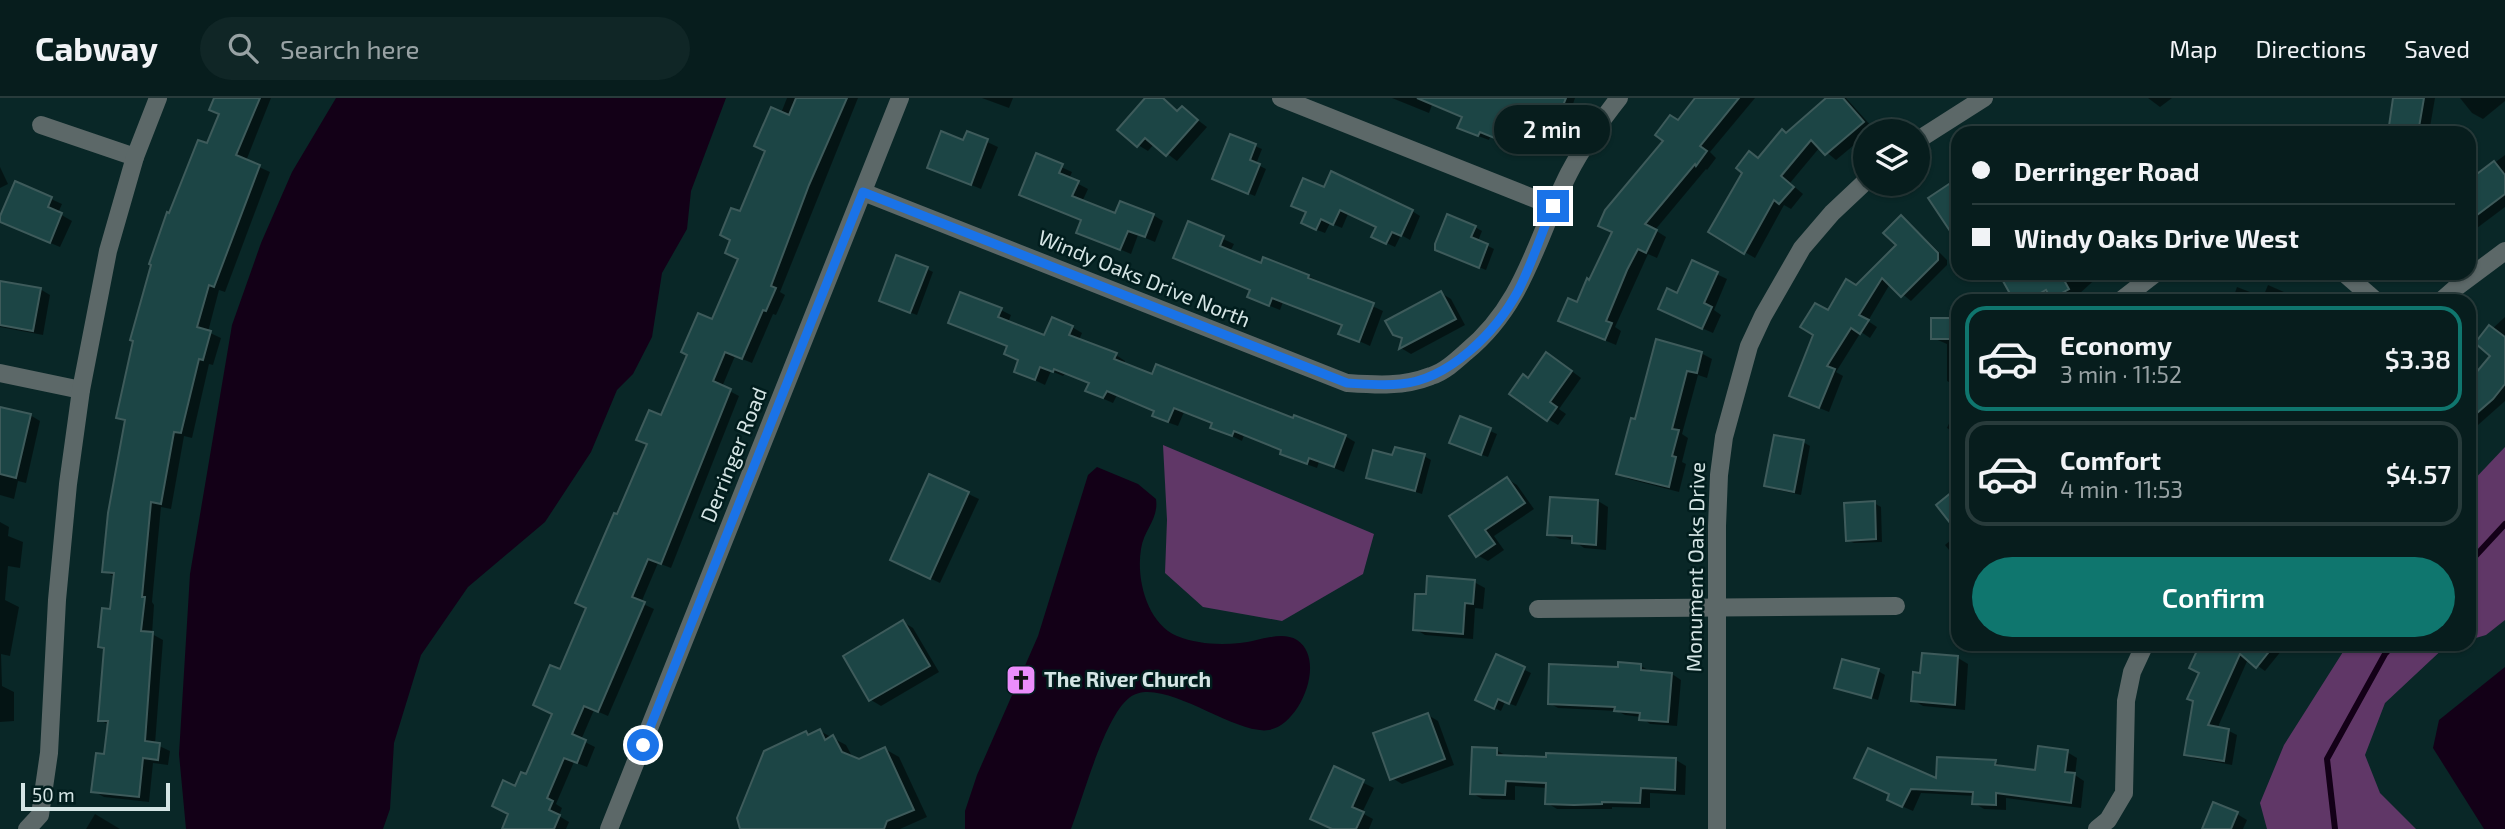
<!DOCTYPE html>
<meta charset="utf-8">
<style>
:root{--surface:#071d1d;--page:#102626;--text:#f1f3f6;--muted:#98a2a4;--line:#283b3b;--accent:#0f766e}
body{margin:0;font-family:"Exo 2",sans-serif;background:var(--page);color:var(--text);height:100vh;display:flex;flex-direction:column;font-size:26px;white-space:nowrap}
*{box-sizing:border-box;margin:0}
p{font-size:23px;color:var(--muted)}
.icon{flex:none;width:38px;height:38px;fill:none;stroke:currentColor;stroke-width:2;stroke-linecap:round;stroke-linejoin:round}
.map{position:relative;flex:1;overflow:hidden}
.panel{position:absolute;left:1951px;top:196px;width:525px;height:357px;display:flex;flex-direction:column;background:var(--surface);border-radius:21px;box-shadow:0 2px 5px #0004,0 0 0 2px var(--line)}
.panel>*{flex:none}
.banner{position:absolute;left:1951px;top:28px;width:525px;height:154px;border-radius:21px;box-shadow:0 2px 5px #0004,0 0 0 2px var(--line);display:grid;align-content:center;height:154px;padding:0 21px;background:var(--surface)}
.controls{position:absolute;left:1853px;top:21px;display:grid;gap:14px}
.controls a{display:grid;place-items:center;width:77px;height:77px;border-radius:50%;background:var(--surface);box-shadow:0 2px 5px #0004,0 0 0 2px var(--line);font-size:35px}
.scale{position:absolute;left:21px;bottom:18px;width:149px;box-sizing:border-box;padding-left:7px;border:4px solid #d5e5e5;border-top:0;font-size:19px;line-height:24px;white-space:nowrap;color:#d5e5e5;-webkit-text-stroke:5px #011d1d;paint-order:stroke}
.end{position:absolute;width:32px;height:32px;margin:-16px;border:9px solid #1a73e8;background:#fff;box-shadow:0 0 0 4px #fff}
.from{border-radius:50%}
.bubble{position:absolute;height:49px;border-radius:24px;background:var(--surface);box-shadow:0 2px 5px #0004,0 0 0 2px var(--line);font-size:23px;font-weight:600;line-height:49px;text-align:center}
.banner b{display:flex;align-items:center;gap:24px;height:66px;font-size:26px}
.banner b+b{border-top:2px solid var(--line)}
.banner i{width:18px;height:18px;background:var(--text)}
ul{padding:12px 0 0;list-style:none}
li{display:flex;align-items:center;gap:21px;height:105px;margin:0 14px 10px;padding:0 7px;border:4px solid var(--line);border-radius:21px}
li div{flex:1}
li b{display:block;font-size:26px}
li em{font-style:normal;font-weight:600}
li.current{border-color:var(--accent)}
li>.icon{width:63px;height:63px;stroke-width:1.5}
.button{display:flex;gap:14px;margin-top:auto;padding:14px 21px}
.button a{flex:1;height:80px;border-radius:42px;background:var(--accent);color:#fff;font-size:28px;font-weight:600;line-height:80px;text-align:center}
header{display:flex;align-items:center;gap:42px;box-sizing:border-box;height:98px;padding:0 35px;background:var(--surface);border-bottom:2px solid var(--line)}
header strong{font-size:33px}
nav{display:flex;gap:38px;margin-inline-start:auto;font-size:24px}
.search{width:490px;height:63px;background:var(--page);display:flex;align-items:center;gap:18px;box-sizing:border-box;padding:0 24px;border-radius:38px;color:var(--muted);font-size:26px}
.map>svg:first-child{display:block}
.green{fill:#603767}
.water{fill:#130017}
.shadow{fill:#0007}
.lines{fill:none;stroke-linecap:round;stroke-linejoin:round}
.stream{stroke:#130017;stroke-width:6}
.building{fill:#1c4545;stroke:#3e5b5b;stroke-width:2}
.minor{stroke:#5c6868;stroke-width:18}
.route{stroke:#1a73e8;stroke-width:9}
.labels{text-anchor:middle;stroke-width:5;stroke-linejoin:round;paint-order:stroke}
.street-label{font-size:21px;fill:#d5e5e5;stroke:#011d1d}
.poi-label{font-size:21px;font-weight:bold;fill:#d5e5e5;stroke:#011d1d;text-anchor:start}
</style>
<header>
<strong>Cabway</strong>
<div class="search"><svg class="icon" aria-label="search" viewBox="0 0 24 24"><circle cx="10" cy="10" r="6"/><path d="M15 15l6 6"/></svg>Search here</div>
<nav><a>Map</a><a>Directions</a><a>Saved</a></nav>
</header>
<div class="map">
<svg width="2505" height="731" viewBox="0 0 2505 731">
<rect width="100%" height="100%" fill="#092727"/>
<g class="green">
<path d="M1163,347L1374,436L1363,476L1282,523L1203,509L1165,475L1167,422Z"/>
<path d="M2505,349V522L2486,537L2469,542V387Z"/>
<path d="M2348,546H2453L2447,547L2385,605L2365,657L2380,695L2416,731H2267L2260,705L2284,647Z"/>
</g>
<g class="water">
<path d="M336,0H726L691,93L687,131L662,175L652,239L633,276L617,292L591,354L545,424L468,489L421,557L394,645L390,711L383,731H186L179,656L190,476L232,227L261,145L292,74Z"/>
<path d="M1097,369L1138,386L1156,401C1159,421 1144,431 1141,451C1136,481 1147,525 1177,538C1197,546 1218,547 1240,545C1257,544 1281,532 1297,542C1327,562 1300,627 1269,632C1234,638 1160,575 1129,600C1104,620 1083,700 1071,731H965V713L977,677L1038,538L1088,377Z"/>
<path d="M2505,569V731H2484L2433,650L2439,622Z"/>
</g>
<g class="shadow">
<path d="M216,0H271L246,63L270,74L225,194L219,192L208,234L221,240L213,267L209,266L192,340L184,338L171,411L161,409L152,504L154,507L152,536L163,542L155,646L170,653L168,667L153,665L149,704L104,699L93,693L106,658L109,627L100,622L106,552L100,548L111,513L115,479L104,473L126,324L117,319L170,117L208,47L221,16Z"/>
<path d="M787,0H858L780,194L785,197L776,217L773,216L752,265L735,258L722,289L739,298L671,470L658,465L641,505L654,511L628,572L608,618L594,612L581,642L595,649L587,669L574,664L556,706L562,710L559,718L569,724L566,731H504L516,690L527,679L554,616L561,573L588,510L618,418L662,320L713,223L739,161L741,116Z"/>
<path d="M982,0H1013L1009,10Z"/>
<path d="M1147,0H1164L1179,14L1182,10L1207,29L1177,63L1154,46L1148,53L1138,47Z"/>
<path d="M1392,0H1575L1572,9L1574,10L1557,55L1528,44L1525,53L1490,39L1489,42L1470,35L1463,20L1432,7L1429,15Z"/>
<path d="M1697,0H1755L1710,54L1716,60L1707,72L1706,71L1655,132L1666,139L1657,160L1648,156L1615,229L1621,233L1616,247L1570,228L1578,206L1679,24Z"/>
<path d="M1828,0H1846L1873,30L1866,33V37L1836,62L1820,49L1790,85L1803,96L1791,111L1784,107L1755,160L1710,134L1759,61Z"/>
<path d="M2148,0H2172L2160,9Z"/>
<path d="M2395,0H2435L2429,35H2389Z"/>
<path d="M2460,0H2505V3L2483,21L2472,15Z"/>
<path d="M2218,28L2229,35H2198Z"/>
<path d="M2250,31L2257,35H2238Z"/>
<path d="M968,35L998,49L981,91L929,69L964,44Z"/>
<path d="M1231,38L1262,51L1256,66L1266,71L1255,98L1220,84Z"/>
<path d="M2505,57V109L2477,130L2469,126V84Z"/>
<path d="M1037,58L1072,74L1069,81L1088,91L1082,104L1116,117H1153L1163,123L1155,144L1138,137L1131,156L1079,134L1083,123L1021,97Z"/>
<path d="M0,69L8,86L0,90Z"/>
<path d="M16,85L62,106L58,115L72,123L60,149L10,128Z"/>
<path d="M1325,92L1412,113L1420,118L1410,142L1401,137L1395,149L1382,143L1377,129L1348,116L1342,130L1330,125L1325,135L1312,130Z"/>
<path d="M1901,120L1910,125L1947,162V167L1911,203L1890,186L1868,223L1877,229L1870,240L1861,234L1836,274L1843,278L1829,314L1800,302L1828,214L1899,147Z"/>
<path d="M1189,125L1234,146L1230,154L1262,167L1308,178L1383,213L1370,248L1341,235L1343,228L1283,204L1280,212L1260,204L1252,193L1185,165Z"/>
<path d="M1475,129L1482,133L1478,143L1494,151L1486,172L1444,155Z"/>
<path d="M1693,165L1727,181L1714,212L1721,217L1713,235L1670,216Z"/>
<path d="M927,171L933,174L917,217L887,206Z"/>
<path d="M2020,175H2102L2078,197L2067,203H2058L2052,200L2046,203H2016Z"/>
<path d="M0,184L40,191L50,197L43,237L0,229Z"/>
<path d="M2268,187L2293,198L2291,203H2232L2237,189L2263,199Z"/>
<path d="M1441,195L1451,201L1465,227L1411,256L1401,250L1404,241Z"/>
<path d="M1001,212L1011,217L1008,225L1045,240L1072,229L1082,235L1079,242L1116,257L1125,263L1124,267L1345,338L1355,344L1344,374L1319,364L1317,370L1292,361L1282,355L1283,353L1244,337L1242,343L1213,329L1214,326L1184,314L1178,328L1164,323L1156,313L1117,297L1113,305L1097,298L1088,293L1091,286L1065,276L1063,278L1051,273L1045,287L1026,278L1016,273L1020,262L1009,248L960,229Z"/>
<path d="M2505,219V303L2469,335V286L2493,257L2492,231Z"/>
<path d="M1933,221L1958,222V289L1947,283V246L1933,240Z"/>
<path d="M1701,255L1712,261L1707,280L1698,277L1682,336L1688,340L1682,364L1686,366L1679,394L1629,381L1618,375L1637,323Z"/>
<path d="M1557,262L1581,280L1559,311L1566,316L1558,327L1548,321L1529,282Z"/>
<path d="M1958,306V337L1947,330Z"/>
<path d="M0,310L30,317L40,323L26,385L18,383L14,401L0,397Z"/>
<path d="M1460,320L1497,336L1488,359L1458,348Z"/>
<path d="M1803,344L1810,348L1801,397L1773,391L1766,387Z"/>
<path d="M1424,358L1431,362L1422,396L1368,379L1393,359Z"/>
<path d="M930,378L979,401L940,485L902,467Z"/>
<path d="M1507,381L1517,387L1534,411L1494,438L1504,452L1488,463L1477,457L1451,419Z"/>
<path d="M1598,403L1608,409L1606,452L1584,450L1573,442L1560,441L1549,436Z"/>
<path d="M1874,405L1881,409L1882,444L1854,445L1847,442Z"/>
<path d="M0,424L9,429L8,438L23,444L20,470L8,468L5,502L19,509L10,558L1,556L2,588L14,594V623L0,624Z"/>
<path d="M1958,436V463L1945,447Z"/>
<path d="M1474,484L1485,490L1483,511L1475,510L1473,541L1425,537L1415,531L1428,498Z"/>
<path d="M903,524L913,530L939,574L881,608L871,602Z"/>
<path d="M2204,546L2286,547L2265,573L2248,561L2217,631L2229,633L2237,637L2232,667L2194,660L2186,656Z"/>
<path d="M1497,558L1531,575L1516,608L1505,604L1501,613L1484,605Z"/>
<path d="M1958,560L1968,566L1965,612L1923,608L1913,602Z"/>
<path d="M1641,568L1650,573L1672,576L1681,582L1677,628L1650,626L1641,619L1625,617L1617,613L1558,610L1549,605L1619,571Z"/>
<path d="M1878,573L1885,577L1878,602L1836,589Z"/>
<path d="M1428,617L1438,623L1454,667L1402,686L1392,680Z"/>
<path d="M820,633L846,647L853,660L859,662L885,651L899,659L927,719L900,731H742L806,635L810,638Z"/>
<path d="M1496,652L1507,658L1548,661V657L1676,662L1686,668L1685,697L1650,695V710L1612,709V711H1557L1547,705V690L1515,688V702L1482,701L1472,695Z"/>
<path d="M2067,654L2077,660L2075,677L2084,683L2081,710L2006,700V712L1984,711L1974,705L1975,698L1921,695L1913,713L1899,707L1891,696L1995,664L2005,670L2036,674Z"/>
<path d="M1335,671L1374,690L1362,715L1373,721L1369,731H1334Z"/>
<path d="M95,716L120,731H86Z"/>
<path d="M2237,716L2247,722L2243,731H2204Z"/>
</g>
<g class="lines">
<g class="stream">
<path d="M2469,465L2505,426"/>
<path d="M2335,731L2327,661L2385,556L2394,546"/>
</g>
</g>
<g class="building">
<path d="M214,0H260L236,57L260,67L214,189L209,187L197,229L211,233L203,262L199,261L181,335L174,334L161,406L151,404L142,499H145L141,533L153,534L145,643L160,645L158,662L143,660L139,699L91,694L96,655L104,656L108,623H98L104,550L98,549L102,510L110,511L114,475L102,474L108,415L125,322L116,320L133,243L130,242L151,167L149,166L167,114L169,115L198,42L207,45L219,16L209,12Z"/>
<path d="M796,0H847L809,87L771,188L776,190L766,213L763,212L742,261L725,254L713,283L731,291L661,466L648,461L632,499L645,504L598,614L584,608L572,636L586,642L577,665L564,660L547,700L553,703L549,712L560,717L554,731H502L508,716L492,708L503,682L515,688L521,674L526,676L552,616L533,607L550,567L560,571L586,510L575,505L614,415L617,416L647,346L636,342L649,312L661,317L687,257L681,254L698,215L712,221L738,161L725,155L730,142L720,137L731,110L740,113L765,53L754,48L771,9L789,17Z"/>
<path d="M1145,0H1163L1177,13L1182,8L1198,22L1166,58L1145,40L1137,49L1117,32Z"/>
<path d="M1417,0H1566L1546,51L1517,40L1514,48L1480,34L1478,38L1457,30L1462,19Z"/>
<path d="M1695,0H1739L1700,48L1707,53L1696,68L1695,66L1645,126L1657,132L1646,155L1638,151L1627,172L1606,223L1612,225L1605,242L1558,223L1568,200L1577,204L1587,180L1589,182L1612,134L1598,128L1605,112L1663,43L1655,37L1670,17L1678,22Z"/>
<path d="M1826,0H1843L1864,24L1825,57L1811,42L1781,78L1794,89L1779,106L1774,102L1744,156L1708,134L1742,75L1736,70L1749,53L1758,60L1782,31L1786,35Z"/>
<path d="M2393,0H2424L2418,35H2388Z"/>
<path d="M941,33L963,42L967,33L988,41L971,87L927,70Z"/>
<path d="M1230,36L1256,46L1250,62L1260,66L1248,96L1212,81Z"/>
<path d="M1036,55L1063,66L1059,75L1079,83L1072,98L1115,115L1120,103L1154,116L1145,139L1128,133L1120,152L1076,135L1081,122L1019,97Z"/>
<path d="M2494,63L2505,77V96L2469,123V82Z"/>
<path d="M1331,73L1413,112L1401,138L1392,134L1386,146L1371,139L1376,129L1340,112L1333,127L1321,121L1316,132L1301,125L1306,114L1291,108L1303,80L1324,89Z"/>
<path d="M1958,80V145L1928,100Z"/>
<path d="M15,83L52,99L48,109L62,115L50,145L0,124V118Z"/>
<path d="M1447,116L1476,128L1471,139L1488,146L1479,170L1435,152V146Z"/>
<path d="M1901,117L1938,155V162L1901,199L1882,180L1859,217L1869,222L1860,236L1851,230L1827,268L1835,271L1819,310L1789,298L1813,237L1800,229L1815,205L1828,212L1846,181L1856,187L1896,147L1883,135Z"/>
<path d="M1188,123L1224,138L1220,148L1261,165L1263,159L1309,177L1308,180L1374,205L1359,244L1338,236L1342,227L1272,200L1269,208L1247,199L1250,192L1173,160Z"/>
<path d="M896,157L928,169L910,215L879,203Z"/>
<path d="M1692,162L1718,174L1704,205L1712,209L1702,231L1658,211L1667,190L1677,195Z"/>
<path d="M2016,175H2076L2064,182L2069,191L2051,201L2046,192L2027,203H2014L2003,183Z"/>
<path d="M0,183L41,190L33,233L0,227Z"/>
<path d="M1441,193L1456,221L1399,251L1402,240L1393,237L1385,223Z"/>
<path d="M960,194L1002,210L998,219L1044,237L1052,219L1073,228L1069,237L1117,255L1114,261L1152,276L1156,266L1293,320L1294,317L1346,337L1334,369L1309,360L1307,366L1280,356L1281,352L1234,333L1232,338L1210,330L1212,325L1174,310L1168,324L1152,318L1154,313L1107,293L1103,300L1085,293L1089,285L1054,271L1053,274L1040,269L1035,282L1014,274L1018,262L1004,256L1007,248L948,225Z"/>
<rect x="1931" y="220" width="27" height="21"/>
<path d="M2489,227L2505,239V286L2493,301L2469,322V283L2490,258L2475,245Z"/>
<path d="M1656,241L1702,254L1697,275L1687,273L1672,331L1679,332L1672,358L1676,359L1669,389L1616,376L1631,320L1635,321Z"/>
<path d="M1546,254L1572,273L1550,304L1557,309L1547,323L1509,296L1523,276L1528,280Z"/>
<path d="M0,309L31,316L16,380L0,376Z"/>
<path d="M1460,318L1491,330L1481,357L1449,345Z"/>
<path d="M1774,337L1804,342L1794,394L1764,388Z"/>
<path d="M1395,349L1425,356L1415,393L1366,380L1373,352L1392,357Z"/>
<path d="M929,376L969,394L930,481L890,462Z"/>
<path d="M1507,379L1525,405L1485,432L1495,446L1476,459L1449,418Z"/>
<path d="M1958,389V435L1936,407Z"/>
<path d="M1550,399L1598,402L1596,447L1572,445V438L1547,437Z"/>
<path d="M1875,403L1876,441L1846,443L1844,405Z"/>
<path d="M1427,478L1475,482L1473,506L1465,505L1463,536L1413,532L1415,496H1426Z"/>
<path d="M903,522L930,568L869,603L843,558Z"/>
<path d="M2200,546H2275L2256,570L2240,556L2208,627L2229,631L2224,663L2184,657L2193,603L2187,601L2199,575L2189,570Z"/>
<path d="M1922,555L1958,558L1955,607L1911,603L1913,574L1920,575Z"/>
<path d="M1496,556L1525,569L1509,606L1498,601L1494,611L1475,602Z"/>
<path d="M1842,561L1879,571L1871,600L1834,590Z"/>
<path d="M1618,564L1641,566V572L1672,575L1668,624L1639,622L1640,615L1614,613L1615,609L1548,606L1549,566L1618,569Z"/>
<path d="M1428,615L1445,661L1390,682L1373,635Z"/>
<path d="M820,631L825,642L833,637L842,654L859,661L885,649L914,712L887,723L884,731H740L737,720L764,653L806,633L808,637Z"/>
<path d="M2038,648L2068,652L2065,674L2075,675L2071,705L1996,695V707L1972,706L1973,694L1911,691L1902,709L1887,702L1889,696L1854,680L1868,650L1936,680L1937,659L1996,662L1995,667L2035,672Z"/>
<path d="M1472,649L1497,650V657L1546,659V655L1676,660L1675,692L1641,690L1640,705L1602,704V706L1574,707L1545,706L1546,685L1506,683L1505,697L1470,696Z"/>
<path d="M1334,668L1364,682L1352,709L1364,714L1356,731H1332L1310,721Z"/>
<path d="M2213,704L2238,714L2231,731H2202Z"/>
</g>
<g class="lines">
<g class="minor">
<path d="M1281,0L1553,108"/>
<path d="M41,27L135,59"/>
<path d="M1918,42L1984,0"/>
<path d="M863,94L1347,285C1376,287 1403,289 1431,278C1444,274 1456,263 1466,254C1525,206 1536,140 1569,75C1583,48 1600,24 1619,0"/>
<path d="M2344,175L2376,203"/>
<path d="M2120,203L2156,175"/>
<path d="M2441,203L2458,188L2505,153"/>
<path d="M0,275L81,292"/>
<path d="M1538,511L1896,508"/>
<path d="M27,731L40,717L49,655L57,502L68,386L81,292L108,153L135,59L158,0"/>
<path d="M609,731L900,0"/>
<path d="M1717,731V428L1719,377L1724,339L1749,248L1763,218L1802,150L1832,115L1866,83"/>
<path d="M2097,731L2108,722L2124,695L2126,603L2132,574L2145,546"/>
</g>
</g>
<g class="lines">
<path class="route" d="M643,647L863,94L1347,285C1364,286 1383,288 1400,286C1449,282 1496,234 1518,193C1532,166 1541,136 1553,108"/>
</g>
<defs>
<g id="church-square" transform="scale(1.575)"><rect x="-9" y="-9" width="18" height="18" rx="4" fill="#eb8dfb" stroke="#011d1d"/><path d="M-1.2-6h2.4v3.5h3.3v2.4h-3.3V6h-2.4V-.1h-3.3v-2.4h3.3Z" fill="#111"/></g>
</defs>
<g fill-rule="evenodd">
<use href="#church-square" x="1021" y="582"/>
</g>
<g class="labels">
<g class="street-label">
<text transform="translate(1144 181) rotate(22)" y="7">Windy Oaks Drive North</text>
<text transform="translate(734 357) rotate(-68)" y="7">Derringer Road</text>
<text transform="translate(1696 469) rotate(-89)" y="7">Monument Oaks Drive</text>
</g>
<g class="poi-label">
<text x="1044" y="589">The River Church</text>
</g>
</g>
</svg>
<div class="controls">
<a><svg class="icon" aria-label="layers" viewBox="0 0 24 24"><path d="M12 4l9 5-9 5-9-5zM3 14l9 5 9-5"/></svg></a>
</div>
<div class="scale">50 m</div>
<i class="end from" style="left:643px;top:647px"></i>
<i class="end" style="left:1553px;top:108px"></i>
<div class="bubble" style="left:1494px;top:7px;width:116px">2 min</div>
<div class="banner">
<b><i class="from"></i>Derringer Road</b>
<b><i></i>Windy Oaks Drive West</b>
</div>
<section class="panel">
<ul>
<li class="current"><svg class="icon" aria-label="car" viewBox="0 0 24 24"><path d="M5 17H2v-5l4-1 3-4h7l3 4 3 1v5h-3M9 17h6M6 11h13"/><circle cx="7" cy="17" r="2"/><circle cx="17" cy="17" r="2"/></svg><div><b>Economy</b><p>3 min · 11:52</p></div><em>$3.38</em></li>
<li><svg class="icon" aria-label="car" viewBox="0 0 24 24"><path d="M5 17H2v-5l4-1 3-4h7l3 4 3 1v5h-3M9 17h6M6 11h13"/><circle cx="7" cy="17" r="2"/><circle cx="17" cy="17" r="2"/></svg><div><b>Comfort</b><p>4 min · 11:53</p></div><em>$4.57</em></li>
</ul>
<div class="button"><a>Confirm</a></div>
</section>
</div>
